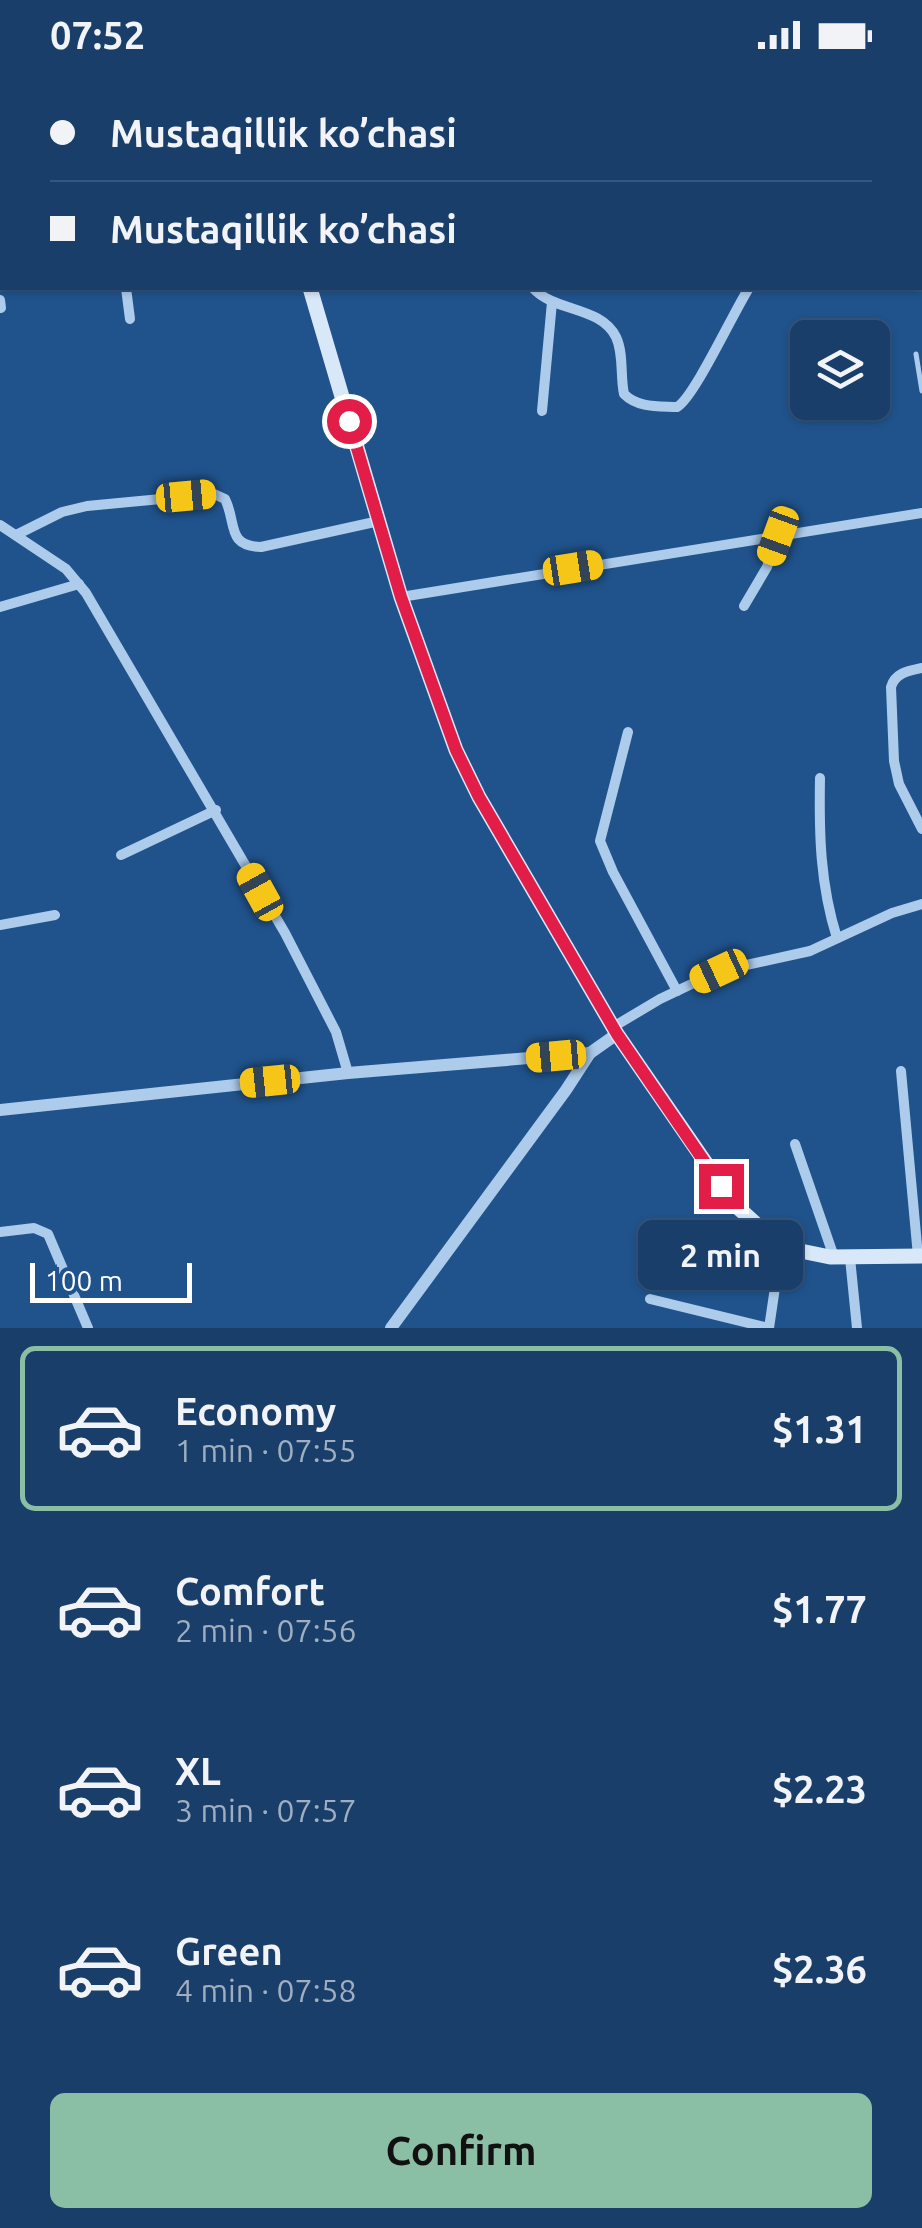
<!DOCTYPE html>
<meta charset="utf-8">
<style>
:root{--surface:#183e69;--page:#254971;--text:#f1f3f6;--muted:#9faec0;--line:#36577d;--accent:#8abfa5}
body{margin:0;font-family:Ubuntu,sans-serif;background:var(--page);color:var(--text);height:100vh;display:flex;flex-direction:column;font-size:38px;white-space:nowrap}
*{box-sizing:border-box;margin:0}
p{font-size:32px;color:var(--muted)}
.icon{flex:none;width:55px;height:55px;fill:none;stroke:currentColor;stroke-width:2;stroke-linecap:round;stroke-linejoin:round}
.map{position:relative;height:1258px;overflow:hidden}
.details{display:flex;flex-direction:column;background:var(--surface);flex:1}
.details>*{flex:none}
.top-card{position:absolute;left:0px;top:0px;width:922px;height:220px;box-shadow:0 2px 8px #0004,0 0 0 2px var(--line);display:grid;align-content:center;height:220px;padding:0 50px;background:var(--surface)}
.fabs{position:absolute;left:790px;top:250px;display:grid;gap:20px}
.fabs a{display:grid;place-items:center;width:100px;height:100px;border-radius:15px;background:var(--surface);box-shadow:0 2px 8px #0004,0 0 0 2px var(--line);font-size:50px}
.scale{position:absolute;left:30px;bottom:25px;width:162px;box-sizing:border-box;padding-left:10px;border:5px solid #fff;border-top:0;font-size:28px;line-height:35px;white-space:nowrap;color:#fff;-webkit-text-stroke:8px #20538c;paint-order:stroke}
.end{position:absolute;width:45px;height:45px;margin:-22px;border:12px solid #e11d48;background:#fff;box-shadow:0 0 0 5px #fff}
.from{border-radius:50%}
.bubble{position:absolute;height:70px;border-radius:15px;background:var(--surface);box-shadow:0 2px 8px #0004,0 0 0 2px var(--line);font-size:32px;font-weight:600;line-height:70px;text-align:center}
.car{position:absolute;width:30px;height:60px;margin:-30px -15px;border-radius:12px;box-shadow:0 0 8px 2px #0007;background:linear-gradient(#f5c518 24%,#345 0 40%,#f5c518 0 76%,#345 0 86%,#f5c518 0)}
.top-card b{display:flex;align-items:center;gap:35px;height:95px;font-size:38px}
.top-card b+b{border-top:2px solid var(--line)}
.top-card i{width:25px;height:25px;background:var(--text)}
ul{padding:18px 0 0;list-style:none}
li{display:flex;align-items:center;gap:30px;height:165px;margin:0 20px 15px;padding:0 30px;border:5px solid transparent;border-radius:15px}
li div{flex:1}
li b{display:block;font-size:38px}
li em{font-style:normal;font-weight:600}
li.active{border-color:var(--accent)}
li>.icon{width:90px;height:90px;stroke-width:1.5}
.button{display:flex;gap:20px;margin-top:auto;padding:20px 50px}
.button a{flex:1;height:115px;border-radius:15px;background:var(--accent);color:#111;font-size:40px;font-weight:600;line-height:115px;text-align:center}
.status{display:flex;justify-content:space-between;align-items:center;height:70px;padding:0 50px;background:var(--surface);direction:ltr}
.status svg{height:28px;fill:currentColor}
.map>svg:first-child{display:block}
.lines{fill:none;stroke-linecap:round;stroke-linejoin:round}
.service{stroke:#adccec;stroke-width:5}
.minor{stroke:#adccec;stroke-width:10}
.tertiary{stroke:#adccec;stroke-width:12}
.secondary{stroke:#d9e8f9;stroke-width:15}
.route{stroke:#e11d48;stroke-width:12}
</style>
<div class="status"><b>07:52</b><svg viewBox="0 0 49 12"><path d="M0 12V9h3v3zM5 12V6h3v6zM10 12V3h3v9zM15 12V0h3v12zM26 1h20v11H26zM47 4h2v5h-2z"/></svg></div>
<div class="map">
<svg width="922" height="1258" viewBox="0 0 922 1258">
<rect width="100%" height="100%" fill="#20538c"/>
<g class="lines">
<path class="service" d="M916,284L922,321"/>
<g class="minor">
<path d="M160,0L161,2"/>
<path d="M697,0L698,2"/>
<path d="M766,2L769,0"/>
<path d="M920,5L922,8"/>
<path d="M0,77H2"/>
<path d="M126,218L130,249"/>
<path d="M533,218C554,242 601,236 616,267C624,284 620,306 624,324C638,338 658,336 677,337C694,328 734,241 749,218"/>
<path d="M0,230L1,238"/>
<path d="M542,341L552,232"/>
<path d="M0,455L66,499L86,523L285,863L336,962L348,1003"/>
<path d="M16,465L62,442L87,436L214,424L225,429C237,453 226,476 261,477L379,451"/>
<path d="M401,527L922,443"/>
<path d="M744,536L767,497L778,466"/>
<path d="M0,537L79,514"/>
<path d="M922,598C908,601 895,603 891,617L894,691L899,714L922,759"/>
<path d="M628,662L600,771L613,802L677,921"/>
<path d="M820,708C819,764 820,814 837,868"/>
<path d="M121,785L216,740"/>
<path d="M0,855L55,845"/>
<path d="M613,957L660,929L719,901L810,881L892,843L922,834"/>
<path d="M901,1001L918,1186"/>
<path d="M795,1074L834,1187"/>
<path d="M0,1162L34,1158L48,1164L88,1258"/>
<path d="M850,1188L857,1258"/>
<path d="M650,1229L769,1258"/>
<path d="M769,1258L781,1177"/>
</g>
<g class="tertiary">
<path d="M0,1040L348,1003L590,983"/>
<path d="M391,1258L566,1020L590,983L617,964"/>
</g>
<g class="secondary">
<path d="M245,0L246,2"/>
<path d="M310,218L401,527L456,680L479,727L617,964L734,1134L781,1177L830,1187L922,1186"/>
</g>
</g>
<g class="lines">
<path class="route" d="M349,351L401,527L456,680L479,727L617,964L721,1116"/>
</g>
</svg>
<div class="fabs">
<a><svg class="icon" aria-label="layers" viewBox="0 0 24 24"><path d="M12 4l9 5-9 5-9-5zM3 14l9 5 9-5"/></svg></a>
</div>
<div class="scale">100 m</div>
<i class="end from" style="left:349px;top:351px"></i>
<i class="end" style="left:721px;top:1116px"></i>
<div class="bubble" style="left:638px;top:1150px;width:165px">2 min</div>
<i class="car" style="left:186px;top:426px;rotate:85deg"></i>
<i class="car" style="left:778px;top:466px;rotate:200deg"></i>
<i class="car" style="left:573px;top:498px;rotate:81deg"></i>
<i class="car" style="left:260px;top:822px;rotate:331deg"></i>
<i class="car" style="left:719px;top:901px;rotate:245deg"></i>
<i class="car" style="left:556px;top:986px;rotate:265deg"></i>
<i class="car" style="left:270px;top:1011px;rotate:264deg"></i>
<div class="top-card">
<b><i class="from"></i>Mustaqillik ko’chasi</b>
<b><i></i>Mustaqillik ko’chasi</b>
</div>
</div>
<section class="details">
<ul>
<li class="active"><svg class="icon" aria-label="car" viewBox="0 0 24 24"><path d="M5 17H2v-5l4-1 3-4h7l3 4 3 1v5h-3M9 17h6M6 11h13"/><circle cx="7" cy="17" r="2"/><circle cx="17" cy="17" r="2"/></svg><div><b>Economy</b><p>1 min · 07:55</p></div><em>$1.31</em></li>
<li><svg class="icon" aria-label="car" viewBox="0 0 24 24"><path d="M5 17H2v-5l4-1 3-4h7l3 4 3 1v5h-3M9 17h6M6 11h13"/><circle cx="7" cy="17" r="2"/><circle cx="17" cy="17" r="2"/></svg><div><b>Comfort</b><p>2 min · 07:56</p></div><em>$1.77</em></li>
<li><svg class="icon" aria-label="car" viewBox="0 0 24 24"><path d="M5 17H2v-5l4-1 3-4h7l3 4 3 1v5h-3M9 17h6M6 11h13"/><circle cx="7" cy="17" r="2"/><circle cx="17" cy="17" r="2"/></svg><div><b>XL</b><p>3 min · 07:57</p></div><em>$2.23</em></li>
<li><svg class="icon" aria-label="car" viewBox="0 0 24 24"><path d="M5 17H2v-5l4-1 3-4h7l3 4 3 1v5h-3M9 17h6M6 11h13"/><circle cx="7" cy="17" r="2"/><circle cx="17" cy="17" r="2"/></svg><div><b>Green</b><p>4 min · 07:58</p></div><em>$2.36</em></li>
</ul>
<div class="button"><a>Confirm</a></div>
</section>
